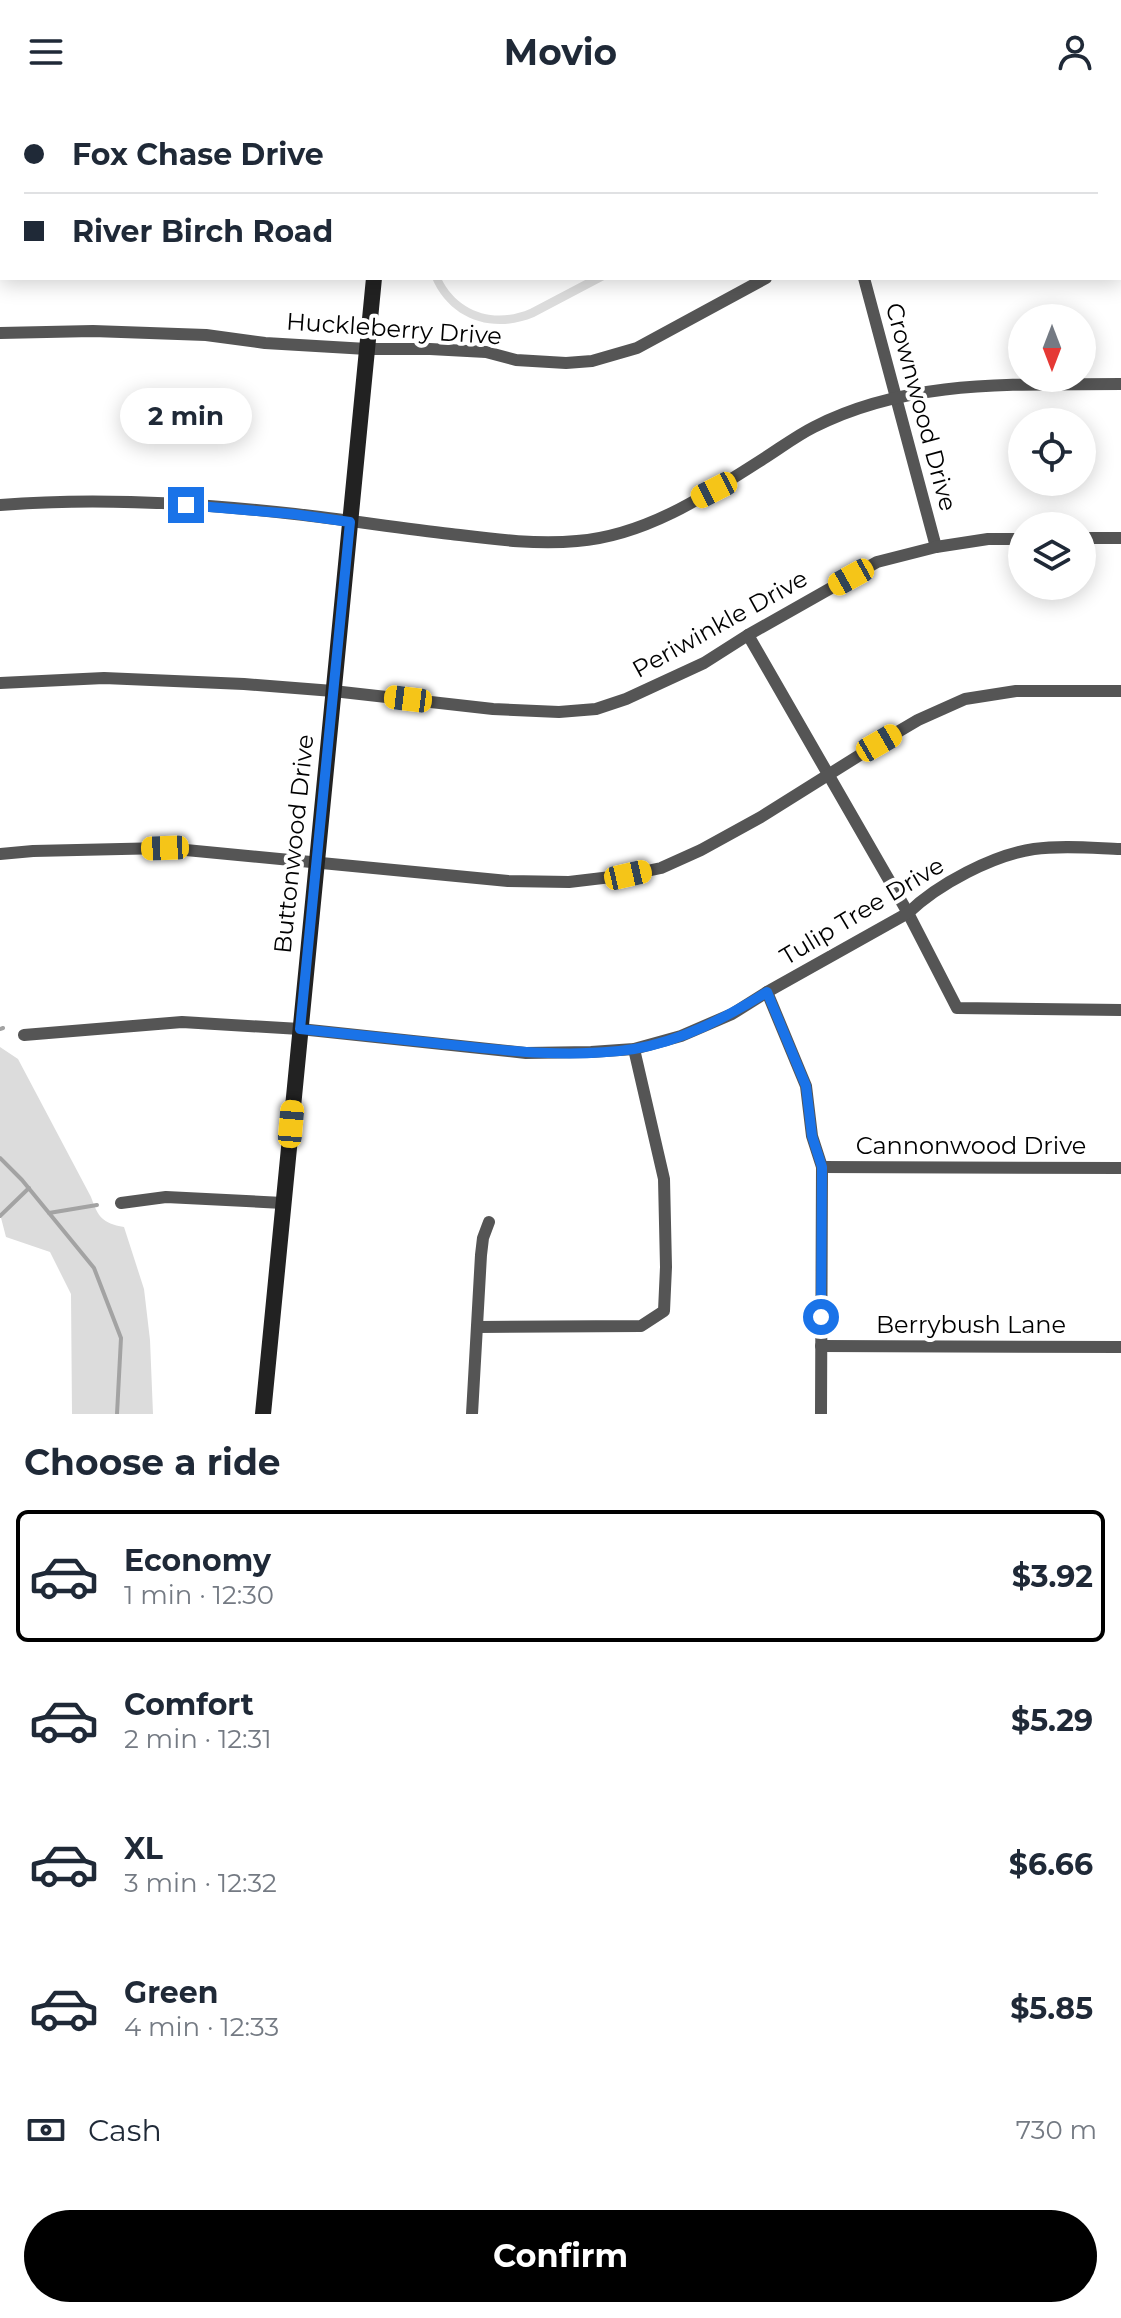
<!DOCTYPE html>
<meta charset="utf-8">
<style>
:root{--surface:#fff;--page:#f2f2f3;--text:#1f2937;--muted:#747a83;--line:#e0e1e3;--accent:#000}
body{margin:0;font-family:Montserrat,sans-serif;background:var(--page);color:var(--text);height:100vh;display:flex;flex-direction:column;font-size:30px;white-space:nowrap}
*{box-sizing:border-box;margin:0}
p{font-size:26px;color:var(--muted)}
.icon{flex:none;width:44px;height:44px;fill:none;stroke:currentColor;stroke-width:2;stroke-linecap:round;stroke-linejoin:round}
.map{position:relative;height:1310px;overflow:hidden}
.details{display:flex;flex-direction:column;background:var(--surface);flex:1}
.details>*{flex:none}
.guide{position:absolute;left:0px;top:0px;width:1122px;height:176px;box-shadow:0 4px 20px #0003;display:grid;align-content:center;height:176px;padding:0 24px;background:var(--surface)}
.needle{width:52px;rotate:180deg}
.fabs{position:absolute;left:1008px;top:200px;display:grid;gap:16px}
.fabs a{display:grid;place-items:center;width:88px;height:88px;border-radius:50%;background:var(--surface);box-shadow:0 4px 20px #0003;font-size:40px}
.end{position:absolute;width:36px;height:36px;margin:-18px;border:10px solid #1a73e8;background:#fff;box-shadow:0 0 0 4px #fff}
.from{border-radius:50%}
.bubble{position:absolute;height:56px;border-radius:28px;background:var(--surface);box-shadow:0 4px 20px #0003;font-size:26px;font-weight:700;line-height:56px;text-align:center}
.car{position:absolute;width:24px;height:48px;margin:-24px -12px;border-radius:10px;box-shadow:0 0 6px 2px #0007;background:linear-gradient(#f5c518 24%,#345 0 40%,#f5c518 0 76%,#345 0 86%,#f5c518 0)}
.guide b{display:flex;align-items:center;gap:28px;height:76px;font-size:30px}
.guide b+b{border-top:2px solid var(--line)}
.guide i{width:20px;height:20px;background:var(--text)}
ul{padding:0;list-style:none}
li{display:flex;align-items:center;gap:24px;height:132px;margin:0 16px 12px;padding:0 8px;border:4px solid transparent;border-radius:12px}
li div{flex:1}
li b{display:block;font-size:30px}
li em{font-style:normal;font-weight:700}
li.current{border-color:var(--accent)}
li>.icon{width:72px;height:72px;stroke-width:1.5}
h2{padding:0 24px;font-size:36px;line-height:96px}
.pay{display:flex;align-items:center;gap:20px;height:88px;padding:0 24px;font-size:30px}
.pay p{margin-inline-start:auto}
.action{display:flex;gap:16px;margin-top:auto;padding:16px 24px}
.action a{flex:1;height:92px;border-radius:48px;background:var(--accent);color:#fff;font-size:32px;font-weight:700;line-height:92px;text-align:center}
header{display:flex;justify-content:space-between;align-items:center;height:104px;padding:0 24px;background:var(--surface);font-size:36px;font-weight:700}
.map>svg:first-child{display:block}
.green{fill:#dcdcdc}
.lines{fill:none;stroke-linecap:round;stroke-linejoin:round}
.stream{stroke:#a3a3a3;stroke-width:4}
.street{stroke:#555;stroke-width:12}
.secondary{stroke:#222;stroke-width:16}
.route{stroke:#1a73e8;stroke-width:10}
.labels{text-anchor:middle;stroke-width:8;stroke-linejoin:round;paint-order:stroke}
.street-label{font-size:24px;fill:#000;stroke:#fff}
</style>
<header><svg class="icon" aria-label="menu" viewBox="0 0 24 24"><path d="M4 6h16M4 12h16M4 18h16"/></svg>Movio<svg class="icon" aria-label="person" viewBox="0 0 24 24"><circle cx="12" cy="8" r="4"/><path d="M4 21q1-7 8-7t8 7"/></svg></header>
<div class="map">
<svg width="1121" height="1310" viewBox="0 0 1121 1310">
<rect width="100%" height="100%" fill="#fff"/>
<g class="green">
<path d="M432,174H441C458,209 495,220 530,205L589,174H608L534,213C493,230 450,216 432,174Z"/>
<path d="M0,943L18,955L91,1093C98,1113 102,1119 124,1123L144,1185L150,1236L153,1310H72L71,1190L50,1148L6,1133L0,1110Z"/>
</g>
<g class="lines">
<g class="stream">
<path d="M0,925L3,924"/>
<path d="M0,1054L22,1076L94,1164L121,1234L117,1310"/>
<path d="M49,1109L97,1101"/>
<path d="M0,1112L29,1084"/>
</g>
<g class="street">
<path d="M822,2L823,0"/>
<path d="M0,47H2"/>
<path d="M1120,121H1121"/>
<path d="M864,174L936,443"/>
<path d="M0,229L93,227L206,231L265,239L367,245H430L486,248L516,256L566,259L592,257L637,244L766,174"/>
<path d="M0,401C98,393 198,399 295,410C347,416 399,424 451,430C492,435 535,441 577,437C645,432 707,391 763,355C779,345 796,332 814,323C910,274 1016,281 1121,280"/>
<path d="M1082,434H1121"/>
<path d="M748,531L908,809L957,904L1121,906"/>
<path d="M0,579L104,574L244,580L333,587L493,605L559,608L596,605L626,595L704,559L748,531L877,458L936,443L988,435H1022"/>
<path d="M0,750L33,747L165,744L508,777L569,778L628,771L661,764L701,746L761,713L879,639L918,616L965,595L1016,587H1121"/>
<path d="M767,888L806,982L812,1032L822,1063L821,1310"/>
<path d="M24,931L182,918L300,925L526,949L591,948L634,945L681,932L732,910L767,888L908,809C938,780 993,751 1034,745C1062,741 1093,744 1121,745"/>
<path d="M822,1063L1121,1064"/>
<path d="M121,1099L166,1093L283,1099"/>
<path d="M477,1223L641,1222L664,1207L666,1163L664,1075L634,945"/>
<path d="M821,1242L1121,1243"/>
<path d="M472,1310L481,1151L483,1134L489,1118"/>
</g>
<g class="secondary">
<path d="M390,2V0"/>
<path d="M263,1310L374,174"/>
</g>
</g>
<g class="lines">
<path class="route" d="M186,401L293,410L350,418L300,925C345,930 389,934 434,939C499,946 568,955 634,945C682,937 727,913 767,888L806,982L812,1032L822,1063L821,1213"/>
</g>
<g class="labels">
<g class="street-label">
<text transform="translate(394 225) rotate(4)" y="8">Huckleberry Drive</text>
<text transform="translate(921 303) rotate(75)" y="8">Crownwood Drive</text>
<text transform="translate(720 520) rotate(-29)" y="8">Periwinkle Drive</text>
<text transform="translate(294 740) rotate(-84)" y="8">Buttonwood Drive</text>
<text transform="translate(862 807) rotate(-31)" y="8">Tulip Tree Drive</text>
<text x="971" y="1050">Cannonwood Drive</text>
<text x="971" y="1229">Berrybush Lane</text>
</g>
</g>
</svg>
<div class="fabs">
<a><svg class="needle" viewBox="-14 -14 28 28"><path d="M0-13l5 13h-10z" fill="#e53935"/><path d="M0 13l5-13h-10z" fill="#747a83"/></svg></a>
<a><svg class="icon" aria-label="locate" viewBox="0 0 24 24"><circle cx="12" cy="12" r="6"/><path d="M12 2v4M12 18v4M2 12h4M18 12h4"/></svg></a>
<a><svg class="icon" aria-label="layers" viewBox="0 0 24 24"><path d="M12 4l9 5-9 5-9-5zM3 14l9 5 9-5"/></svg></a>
</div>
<i class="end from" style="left:821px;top:1213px"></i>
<i class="end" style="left:186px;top:401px"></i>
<div class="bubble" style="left:120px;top:284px;width:132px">2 min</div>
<i class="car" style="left:714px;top:386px;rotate:243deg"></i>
<i class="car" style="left:851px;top:473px;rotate:241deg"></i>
<i class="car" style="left:408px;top:595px;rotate:277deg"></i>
<i class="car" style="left:879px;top:639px;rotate:60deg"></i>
<i class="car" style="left:165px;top:744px;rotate:268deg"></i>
<i class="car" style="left:628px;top:771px;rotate:77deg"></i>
<i class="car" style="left:291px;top:1020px;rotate:5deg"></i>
<div class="guide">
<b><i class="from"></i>Fox Chase Drive</b>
<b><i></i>River Birch Road</b>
</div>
</div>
<section class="details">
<h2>Choose a ride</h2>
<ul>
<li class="current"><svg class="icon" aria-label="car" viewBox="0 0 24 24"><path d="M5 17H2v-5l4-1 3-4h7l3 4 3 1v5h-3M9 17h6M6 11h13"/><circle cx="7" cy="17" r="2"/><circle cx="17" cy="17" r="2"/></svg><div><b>Economy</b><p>1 min · 12:30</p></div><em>$3.92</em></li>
<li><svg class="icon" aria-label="car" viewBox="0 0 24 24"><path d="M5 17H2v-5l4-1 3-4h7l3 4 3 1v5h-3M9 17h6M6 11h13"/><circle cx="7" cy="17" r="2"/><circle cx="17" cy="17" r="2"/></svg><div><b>Comfort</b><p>2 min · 12:31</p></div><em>$5.29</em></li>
<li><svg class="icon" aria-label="car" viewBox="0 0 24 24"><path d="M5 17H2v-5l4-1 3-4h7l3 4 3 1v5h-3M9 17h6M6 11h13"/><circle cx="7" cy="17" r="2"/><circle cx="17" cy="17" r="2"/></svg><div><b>XL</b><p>3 min · 12:32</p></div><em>$6.66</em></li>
<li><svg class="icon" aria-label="car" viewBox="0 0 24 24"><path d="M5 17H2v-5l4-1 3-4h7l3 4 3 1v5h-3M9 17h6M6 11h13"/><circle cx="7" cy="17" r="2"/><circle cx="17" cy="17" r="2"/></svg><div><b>Green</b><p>4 min · 12:33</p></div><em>$5.85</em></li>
</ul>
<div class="pay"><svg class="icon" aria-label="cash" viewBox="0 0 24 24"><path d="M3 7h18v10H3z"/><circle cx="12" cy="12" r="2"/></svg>Cash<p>730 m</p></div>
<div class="action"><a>Confirm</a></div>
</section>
